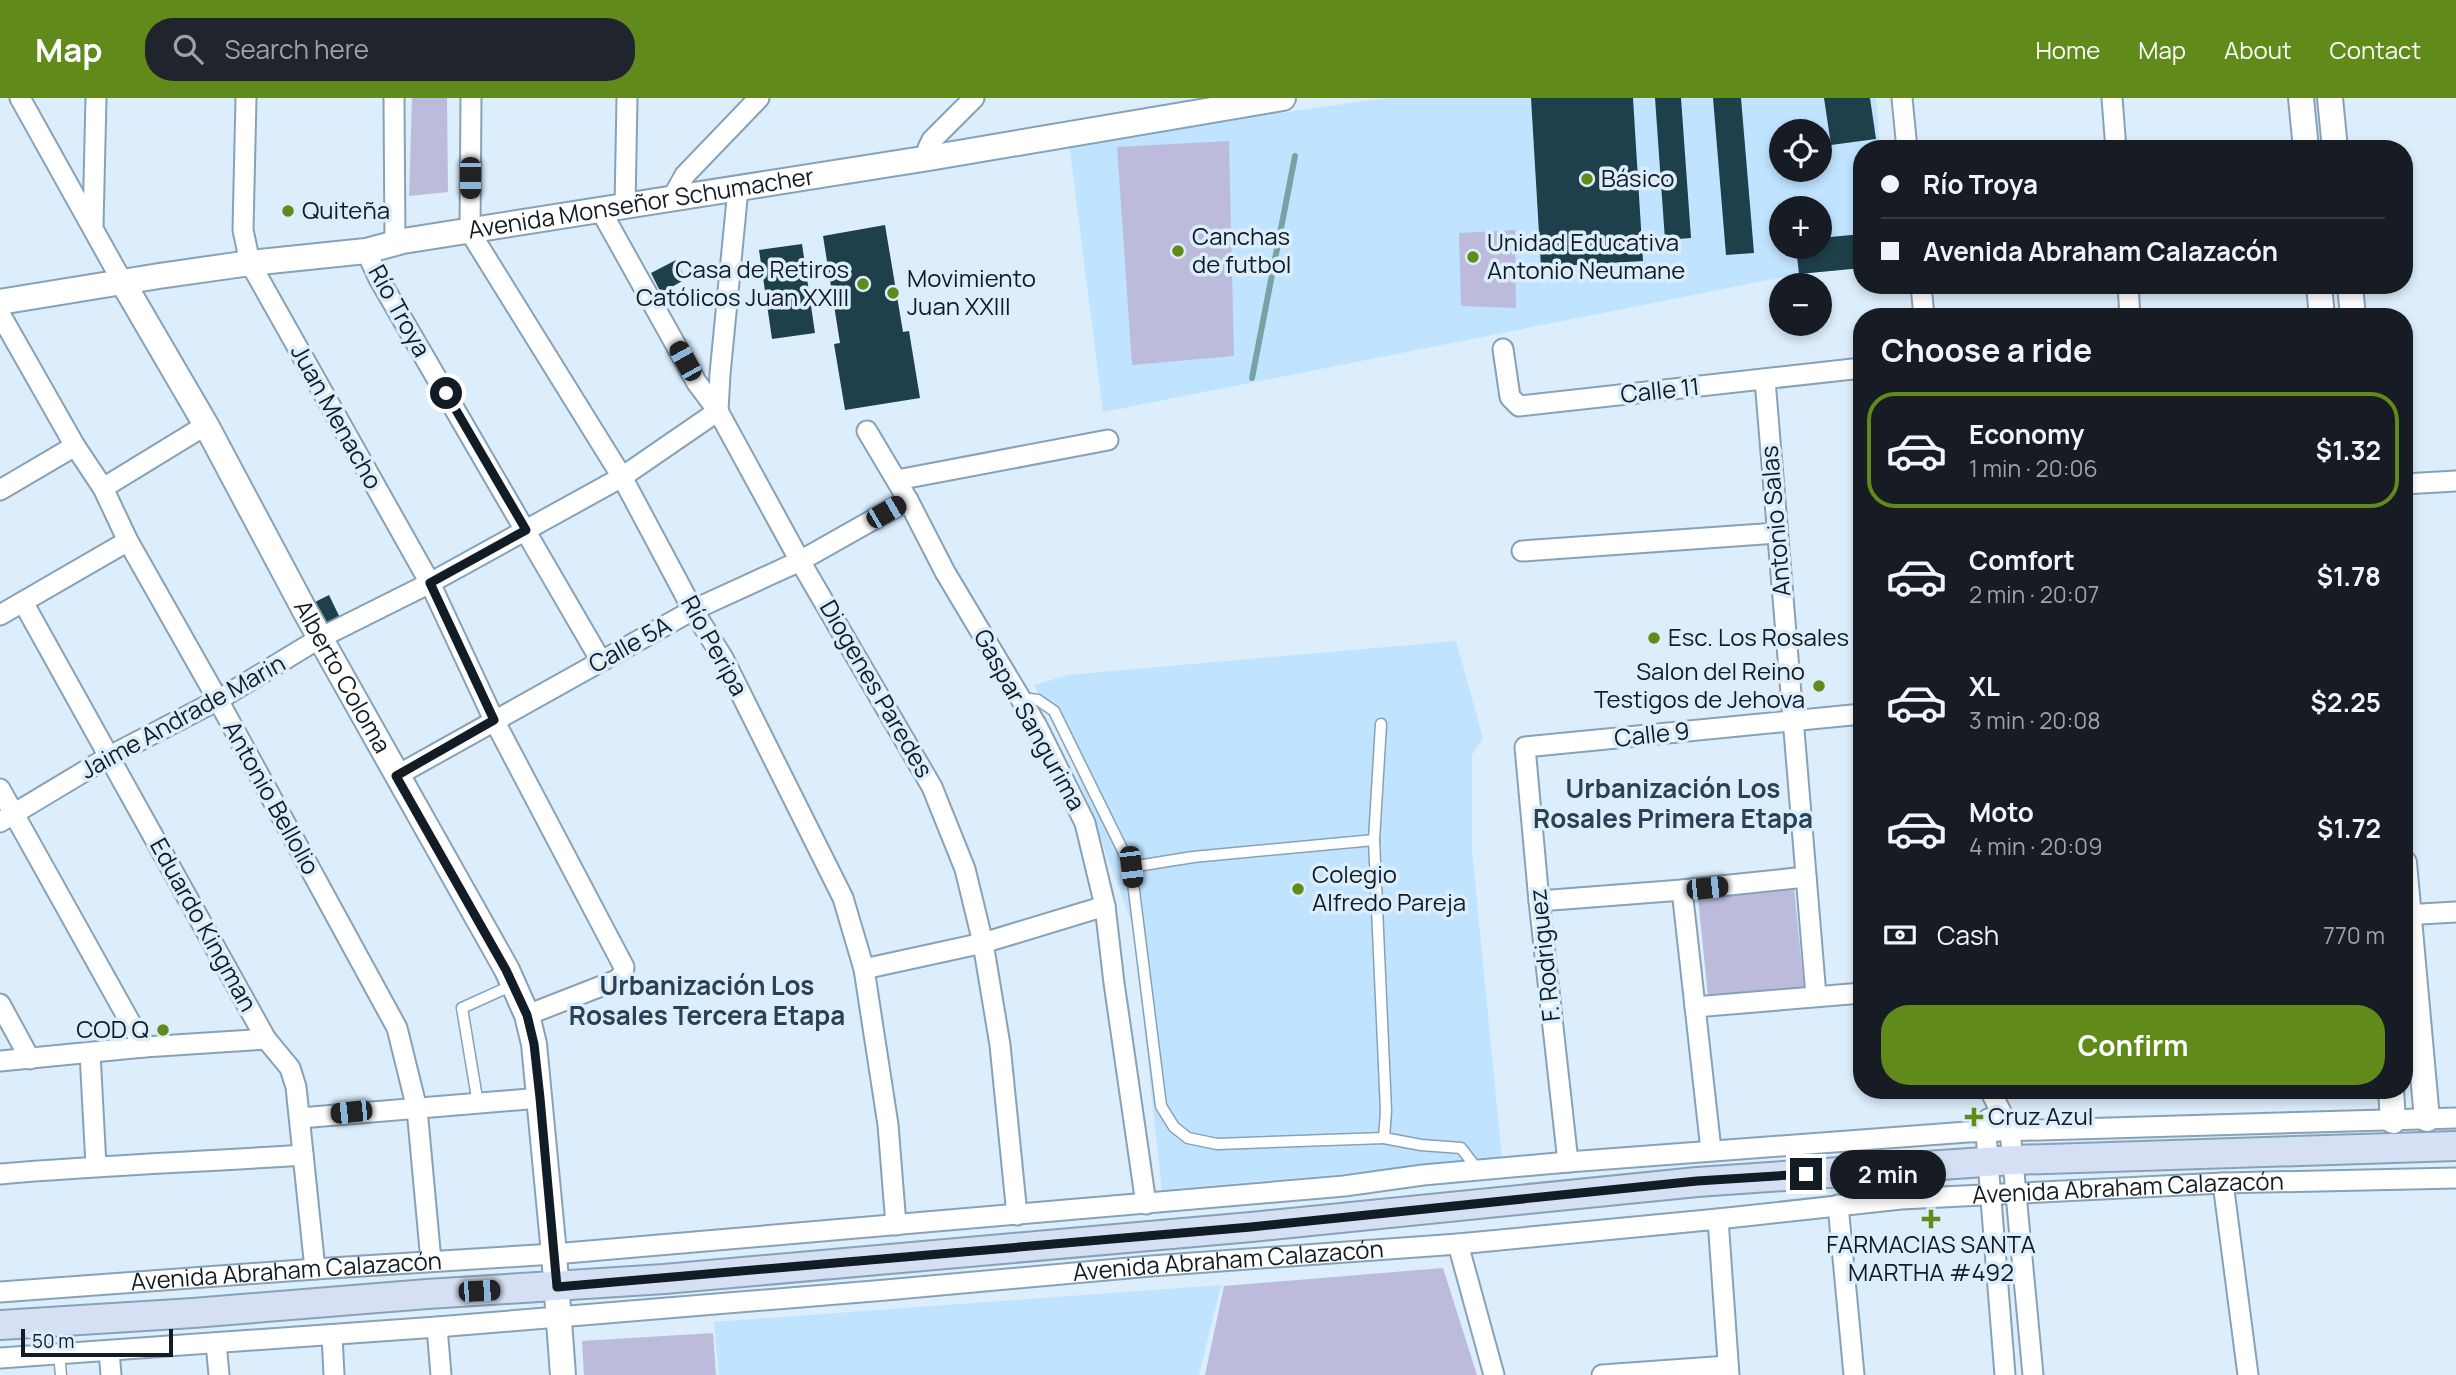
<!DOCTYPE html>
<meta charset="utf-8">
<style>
:root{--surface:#171b24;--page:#20242c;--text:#f1f3f6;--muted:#9ea1a6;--line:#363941;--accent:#608b1b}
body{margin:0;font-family:Manrope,sans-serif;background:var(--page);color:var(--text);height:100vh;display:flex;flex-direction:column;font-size:26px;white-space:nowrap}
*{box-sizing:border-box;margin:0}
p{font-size:23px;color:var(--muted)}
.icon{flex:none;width:38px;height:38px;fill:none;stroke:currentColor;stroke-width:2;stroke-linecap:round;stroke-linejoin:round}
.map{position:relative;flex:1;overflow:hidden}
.panel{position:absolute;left:1853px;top:210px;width:560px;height:791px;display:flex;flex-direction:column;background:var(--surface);border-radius:28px;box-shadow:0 4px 10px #0003}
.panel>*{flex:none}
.guide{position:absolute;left:1853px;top:42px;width:560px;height:154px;border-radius:28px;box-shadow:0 4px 10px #0003;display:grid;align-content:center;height:154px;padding:0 28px;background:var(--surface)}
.buttons{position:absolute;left:1769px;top:21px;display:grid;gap:14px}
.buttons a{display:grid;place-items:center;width:63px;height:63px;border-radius:50%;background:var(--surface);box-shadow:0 4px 10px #0003;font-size:35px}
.scale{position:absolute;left:21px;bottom:18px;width:152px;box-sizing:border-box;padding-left:7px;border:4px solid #121c24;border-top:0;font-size:19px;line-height:24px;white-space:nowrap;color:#121c24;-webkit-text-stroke:5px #dcedfb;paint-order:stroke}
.end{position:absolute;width:32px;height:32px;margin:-16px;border:9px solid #121c24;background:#fff;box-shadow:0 0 0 4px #fff}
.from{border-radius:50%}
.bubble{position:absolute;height:49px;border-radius:24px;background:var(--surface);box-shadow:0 4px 10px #0003;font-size:23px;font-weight:700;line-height:49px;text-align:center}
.car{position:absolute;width:21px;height:42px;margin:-21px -10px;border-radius:9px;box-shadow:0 0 5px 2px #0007;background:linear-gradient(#222 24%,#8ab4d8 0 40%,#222 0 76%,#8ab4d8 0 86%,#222 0)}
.guide b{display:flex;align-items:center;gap:24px;height:66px;font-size:26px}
.guide b+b{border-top:2px solid var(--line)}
.guide i{width:18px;height:18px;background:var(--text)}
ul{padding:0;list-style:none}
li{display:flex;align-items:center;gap:21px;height:116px;margin:0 14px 10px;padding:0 14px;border:4px solid transparent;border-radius:28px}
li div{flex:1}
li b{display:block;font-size:26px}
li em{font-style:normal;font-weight:700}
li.selected{border-color:var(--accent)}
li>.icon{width:63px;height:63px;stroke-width:1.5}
h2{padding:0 28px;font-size:32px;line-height:84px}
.pay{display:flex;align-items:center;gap:18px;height:77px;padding:0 28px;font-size:26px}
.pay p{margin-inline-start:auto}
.primary-button{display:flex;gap:14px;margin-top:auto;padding:14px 28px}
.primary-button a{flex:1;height:80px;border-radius:28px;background:var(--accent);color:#fff;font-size:28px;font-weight:700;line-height:80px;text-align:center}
header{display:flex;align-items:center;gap:42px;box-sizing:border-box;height:98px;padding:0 35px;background:var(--accent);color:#fff}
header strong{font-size:33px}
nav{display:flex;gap:38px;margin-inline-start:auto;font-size:24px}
.search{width:490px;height:63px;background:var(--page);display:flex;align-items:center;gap:18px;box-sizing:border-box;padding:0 24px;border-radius:28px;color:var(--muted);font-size:26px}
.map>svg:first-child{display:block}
.built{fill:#c0e3ff;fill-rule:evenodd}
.green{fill:#bdbbdc}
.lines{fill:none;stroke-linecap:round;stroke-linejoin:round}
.stream{stroke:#76a4a4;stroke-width:6}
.building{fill:#1e404a}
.service-casing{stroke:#87a2b7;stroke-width:13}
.minor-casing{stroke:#87a2b7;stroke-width:23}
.tertiary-casing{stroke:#87a2b7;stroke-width:28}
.secondary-casing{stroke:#87a2b7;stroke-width:32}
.service{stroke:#fff;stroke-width:10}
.minor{stroke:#fff;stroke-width:19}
.tertiary{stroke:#fff;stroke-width:24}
.secondary{stroke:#d6e0f5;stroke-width:28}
.route{stroke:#121c24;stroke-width:9}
.poi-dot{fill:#608b1b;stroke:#dcedfb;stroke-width:2.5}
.labels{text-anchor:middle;stroke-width:7;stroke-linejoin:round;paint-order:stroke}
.poi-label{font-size:24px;fill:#121c24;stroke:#dcedfb;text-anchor:start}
.street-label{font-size:24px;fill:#121c24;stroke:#dcedfb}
.neighbourhood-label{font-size:26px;font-weight:bold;fill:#2a4153;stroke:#dcedfb}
</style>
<header>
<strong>Map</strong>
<div class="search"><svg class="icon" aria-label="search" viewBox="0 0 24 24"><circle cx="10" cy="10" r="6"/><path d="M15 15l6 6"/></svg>Search here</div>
<nav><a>Home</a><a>Map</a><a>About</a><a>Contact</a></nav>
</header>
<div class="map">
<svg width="2456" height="1277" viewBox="0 0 2456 1277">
<rect width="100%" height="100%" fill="#dcedfb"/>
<g class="built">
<path d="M1386,0H1876L1880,51H1862V170L1799,176L1103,314L1069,45ZM1782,33H1820V72H1782ZM1782,110H1820V149H1782Z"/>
<path d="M1456,543L1483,640L1472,657V753L1502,1061L1162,1092L1133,828L1074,668L1034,587L1068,577Z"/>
<path d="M1221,1187L1199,1277H719L714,1224Z"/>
</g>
<g class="green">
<path d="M412,0H447L448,94L409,98Z"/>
<path d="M1229,43L1234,258L1132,267L1117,49Z"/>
<path d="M1515,132L1516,210L1461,208L1459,135Z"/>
<path d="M1794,790L1804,890L1708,899L1698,799Z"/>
<path d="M1443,1170L1477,1277H1205L1224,1188Z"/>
<path d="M713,1235L716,1277H584L582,1243Z"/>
</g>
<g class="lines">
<path class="stream" d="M1252,280L1295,58"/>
</g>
<g class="building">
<path d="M1531,0H1633L1643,163L1541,169Z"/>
<path d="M1655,0H1681L1691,140L1665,142Z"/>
<path d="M1713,0H1741L1754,155L1726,157Z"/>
<path d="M1824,0H1870L1876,41L1831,47Z"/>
<path d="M885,127L903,234L909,233L920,300L845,312L834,246L840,245L823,138Z"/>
<path d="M1862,136V170L1799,176L1796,149H1820V140Z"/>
<path d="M802,146L815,235L772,241L759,152Z"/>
<path d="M676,162L686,181L661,195L651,175Z"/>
<path d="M329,497L342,524L321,535L307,508Z"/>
</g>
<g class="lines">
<g class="service-casing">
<g id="service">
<path d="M1022,600L1038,602L1054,613L1131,769"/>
<path d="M1381,626L1374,742L1386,1013L1384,1040L1421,1047L1461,1050L1478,1072"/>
<path d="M1374,742L1193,759L1131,769L1161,1008L1174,1029L1188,1040L1217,1046L1384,1040"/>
<path d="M478,1006L462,910L513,887"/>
<path d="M59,1256L61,1277"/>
</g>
</g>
<g class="minor-casing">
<g id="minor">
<path d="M20,0L122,183"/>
<path d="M246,0L243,132L250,165L430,485L494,622L624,869L623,876L617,882L527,917"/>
<path d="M394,0L395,145"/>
<path d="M471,0L470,134L622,379L693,512L723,560L843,800L864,871L888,1027L896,1127"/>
<path d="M1902,0L1907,51"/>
<path d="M2112,0L2116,51"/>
<path d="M929,60L928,50L932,42L974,0"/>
<path d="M671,102L685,77L759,0"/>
<path d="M625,109L627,0"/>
<path d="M601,113L697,285L718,313L800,463L932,689L965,771L983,845L1000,947L1017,1117"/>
<path d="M93,128L96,0"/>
<path d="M366,153L379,181L601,563"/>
<path d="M1921,187L1924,219"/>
<path d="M2128,187L2130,219"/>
<path d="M0,216L75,348L103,390L128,443L218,602L397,930L417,1011L431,1163"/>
<path d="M1503,251L1510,299L1519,308L1862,270"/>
<path d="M1765,282L1816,898"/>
<path d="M897,382L1108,342"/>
<path d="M2404,386L2456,383"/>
<path d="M103,390L206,327"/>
<path d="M0,392L75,348"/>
<path d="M908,402L945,474L1037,628L1085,725L1105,808L1114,885L1146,1106"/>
<path d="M1522,453L1777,435"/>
<path d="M23,504L266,941L290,970L296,989L315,1171"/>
<path d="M0,517L128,443"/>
<path d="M396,678L693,512L800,463L908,402L867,333"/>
<path d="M0,691L144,949"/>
<path d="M0,724L110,658L218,602L320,540L430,485L622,379L718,313L720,276L738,91"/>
<path d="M1682,792L1711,1052"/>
<path d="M1539,803L1682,792L1806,779"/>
<path d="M2404,817L2456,814"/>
<path d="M864,871L983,845L1105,808"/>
<path d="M0,906L30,961"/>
<path d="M1695,909L1862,895"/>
<path d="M90,955L96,1068"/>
<path d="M0,963L144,949L266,941"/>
<path d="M1992,996L2010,1032L2033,1277"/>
<path d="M300,1020L540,1000"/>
<path d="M1988,1021L1986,1033L1988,1064L2005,1277"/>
<path d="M1568,1064L1539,803L1525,649L1862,616"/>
<path d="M0,1076C101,1067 202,1064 303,1057"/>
<path d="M2223,1085L2248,1277"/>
<path d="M1838,1107L1854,1277"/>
<path d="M1718,1121L1729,1277"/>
<path d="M1458,1146L1494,1277"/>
<path id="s1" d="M0,1194L315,1171L554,1156L1344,1088L1423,1077L1568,1064L1967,1034L2456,1020"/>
<path d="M437,1229L441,1277"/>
<path d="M332,1237L334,1277"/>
<path d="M216,1245L219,1277"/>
<path d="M109,1253L111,1277"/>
<path id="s2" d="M0,1260L437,1229L886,1192L1151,1168L1458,1146L1718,1121L1901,1101L2223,1085L2456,1080"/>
<path d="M1602,1277L1728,1268"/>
</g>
</g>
<g class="tertiary-casing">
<g id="tertiary">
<path d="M2301,0L2306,51"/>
<path d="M2330,0L2335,51"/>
<path id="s3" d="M122,183L206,327L305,513L507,872L527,917L534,946L554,1156L563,1277"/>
<path d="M2319,187L2322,219"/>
<path d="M2350,187L2353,219"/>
<path id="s4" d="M0,204L159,178L250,165L366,153L403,143L929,60L1283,0"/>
<path d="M2404,765L2427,1021"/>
<path d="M2391,992L2393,1023"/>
</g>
</g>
<g class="secondary-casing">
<path id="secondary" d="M0,1227L193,1215L427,1196L664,1181L1251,1129L1697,1084L2013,1062L2456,1048"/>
</g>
<use href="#service" class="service"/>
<use href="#minor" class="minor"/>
<use href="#tertiary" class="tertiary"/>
<use href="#secondary" class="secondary"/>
</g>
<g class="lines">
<path class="route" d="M446,295L526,432L430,485L494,622L396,678L506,872L527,917L534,946L540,1000L557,1189L1251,1129L1697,1083L1806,1076"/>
</g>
<g class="poi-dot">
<circle cx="1587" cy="81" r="7"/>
<circle cx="288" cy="113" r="7"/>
<circle cx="1178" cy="153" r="7"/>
<circle cx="1473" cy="159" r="7"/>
<circle cx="863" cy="186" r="7"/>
<circle cx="893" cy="195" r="7"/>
<circle cx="1654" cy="540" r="7"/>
<circle cx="1819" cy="588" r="7"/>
<circle cx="1298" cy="791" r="7"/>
<circle cx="163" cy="932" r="7"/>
<path d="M1970.5 1008.5h7v7h7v7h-7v7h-7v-7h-7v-7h7z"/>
<path d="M1927.5 1110.5h7v7h7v7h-7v7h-7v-7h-7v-7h7z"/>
</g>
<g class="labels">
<g class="poi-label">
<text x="1601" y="89">Básico</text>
<text x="302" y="121">Quiteña</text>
<text x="1192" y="147">Canchas<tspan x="1192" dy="28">de futbol</tspan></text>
<text x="1487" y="153">Unidad Educativa<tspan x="1487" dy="28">Antonio Neumane</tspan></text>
<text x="849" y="180" text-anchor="end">Casa de Retiros<tspan x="849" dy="28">Católicos Juan XXIII</tspan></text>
<text x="907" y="189">Movimiento<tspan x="907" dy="28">Juan XXIII</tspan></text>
<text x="1668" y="548">Esc. Los Rosales</text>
<text x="1805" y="582" text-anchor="end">Salon del Reino<tspan x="1805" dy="28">Testigos de Jehova</tspan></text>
<text x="1312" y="785">Colegio<tspan x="1312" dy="28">Alfredo Pareja</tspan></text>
<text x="149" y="940" text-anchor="end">COD Q</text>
<text x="1988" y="1027">Cruz Azul</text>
<text x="1931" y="1155" text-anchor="middle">FARMACIAS SANTA<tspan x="1931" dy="28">MARTHA #492</tspan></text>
</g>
<g class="street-label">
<text dy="8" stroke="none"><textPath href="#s4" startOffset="649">Avenida Monseñor Schumacher</textPath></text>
<text transform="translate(399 213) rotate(61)" y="8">Río Troya</text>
<text transform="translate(1660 293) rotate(-6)" y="8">Calle 11</text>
<text transform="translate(336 319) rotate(61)" y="8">Juan Menacho</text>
<text transform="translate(1776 423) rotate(-95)" y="8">Antonio Salas</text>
<text transform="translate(630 547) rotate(-29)" y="8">Calle 5A</text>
<text transform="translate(714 548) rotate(61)" y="8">Río Peripa</text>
<text dy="8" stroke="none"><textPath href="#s3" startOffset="453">Alberto Coloma</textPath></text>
<text transform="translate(876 591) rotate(60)" y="8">Diogenes Paredes</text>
<text transform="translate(183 619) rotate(-29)" y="8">Jaime Andrade Marin</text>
<text transform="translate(1029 622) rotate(61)" y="8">Gaspar Sangurima</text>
<text transform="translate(1652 637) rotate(-6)" y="8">Calle 9</text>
<text transform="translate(271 700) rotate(61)" y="8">Antonio Bellolio</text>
<text transform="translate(203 827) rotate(61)" y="8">Eduardo Kingman</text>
<text transform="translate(1545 857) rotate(-96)" y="8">F. Rodriguez</text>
<text dy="8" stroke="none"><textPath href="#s2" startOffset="2135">Avenida Abraham Calazacón</textPath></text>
<text dy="8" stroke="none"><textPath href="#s2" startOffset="1232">Avenida Abraham Calazacón</textPath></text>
<text dy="8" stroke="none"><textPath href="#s1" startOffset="287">Avenida Abraham Calazacón</textPath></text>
</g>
<g class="neighbourhood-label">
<text x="1673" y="700">Urbanización Los<tspan x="1673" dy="30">Rosales Primera Etapa</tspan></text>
<text x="707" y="897">Urbanización Los<tspan x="707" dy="30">Rosales Tercera Etapa</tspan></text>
</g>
</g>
</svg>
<div class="buttons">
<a><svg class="icon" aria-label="locate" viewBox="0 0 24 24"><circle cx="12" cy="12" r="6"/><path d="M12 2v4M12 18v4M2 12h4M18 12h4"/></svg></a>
<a>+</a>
<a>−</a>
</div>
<div class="scale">50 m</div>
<i class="end from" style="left:446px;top:295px"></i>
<i class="end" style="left:1806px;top:1076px"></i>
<div class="bubble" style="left:1830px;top:1052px;width:116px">2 min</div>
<i class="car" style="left:470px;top:80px;rotate:180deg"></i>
<i class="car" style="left:685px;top:263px;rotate:331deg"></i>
<i class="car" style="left:886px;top:414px;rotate:60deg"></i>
<i class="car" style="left:1131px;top:769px;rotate:173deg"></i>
<i class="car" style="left:1707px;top:790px;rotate:84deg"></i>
<i class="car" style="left:351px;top:1014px;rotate:264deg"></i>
<i class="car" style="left:479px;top:1193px;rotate:87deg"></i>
<div class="guide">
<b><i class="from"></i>Río Troya</b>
<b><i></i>Avenida Abraham Calazacón</b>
</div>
<section class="panel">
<h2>Choose a ride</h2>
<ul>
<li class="selected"><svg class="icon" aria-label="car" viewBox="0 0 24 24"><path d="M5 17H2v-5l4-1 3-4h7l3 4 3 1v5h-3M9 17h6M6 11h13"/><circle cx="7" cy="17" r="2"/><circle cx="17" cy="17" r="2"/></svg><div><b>Economy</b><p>1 min · 20:06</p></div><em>$1.32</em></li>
<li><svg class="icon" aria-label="car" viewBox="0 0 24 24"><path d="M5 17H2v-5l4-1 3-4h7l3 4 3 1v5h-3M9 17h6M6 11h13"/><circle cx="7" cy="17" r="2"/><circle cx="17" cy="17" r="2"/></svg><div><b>Comfort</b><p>2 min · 20:07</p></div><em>$1.78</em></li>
<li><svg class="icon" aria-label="car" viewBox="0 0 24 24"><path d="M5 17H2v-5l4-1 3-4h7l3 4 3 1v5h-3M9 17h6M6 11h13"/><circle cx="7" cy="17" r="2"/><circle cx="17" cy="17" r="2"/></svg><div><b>XL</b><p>3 min · 20:08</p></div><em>$2.25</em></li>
<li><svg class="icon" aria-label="car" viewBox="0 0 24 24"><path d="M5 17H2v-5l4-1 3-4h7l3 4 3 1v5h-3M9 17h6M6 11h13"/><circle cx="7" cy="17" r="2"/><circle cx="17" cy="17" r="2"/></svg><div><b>Moto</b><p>4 min · 20:09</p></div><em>$1.72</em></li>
</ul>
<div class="pay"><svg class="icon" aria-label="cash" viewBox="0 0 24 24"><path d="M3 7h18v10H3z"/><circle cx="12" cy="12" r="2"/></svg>Cash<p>770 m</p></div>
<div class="primary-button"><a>Confirm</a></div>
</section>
</div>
